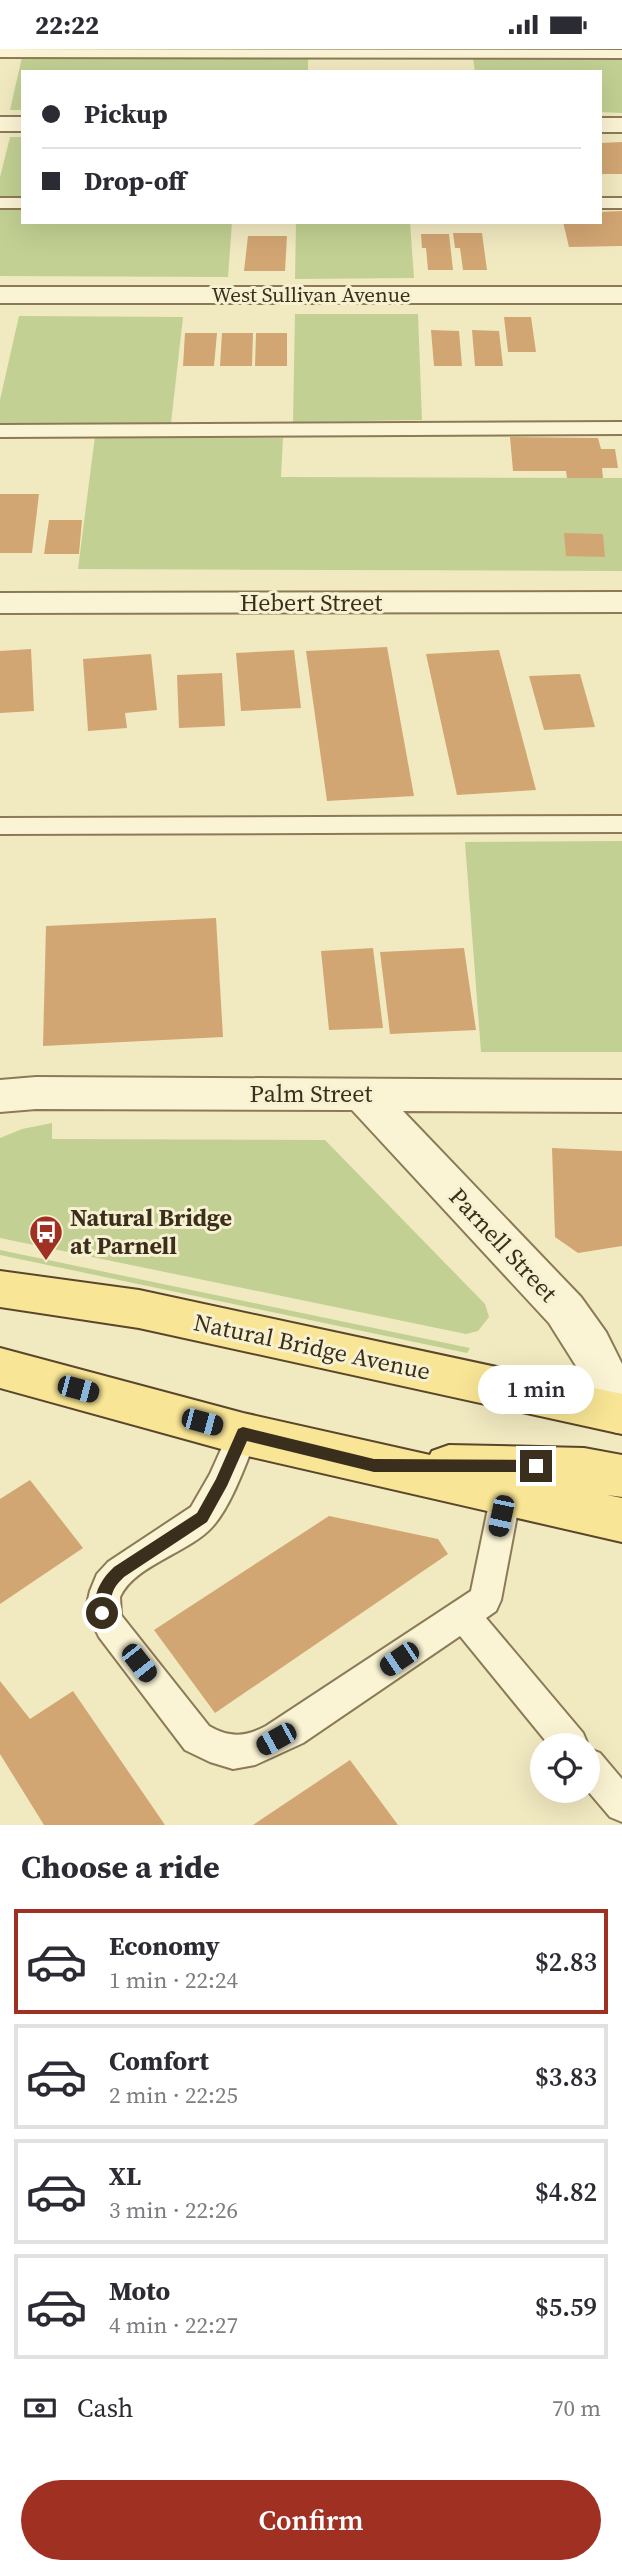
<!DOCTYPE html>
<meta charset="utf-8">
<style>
:root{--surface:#fff;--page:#f2f2f3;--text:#2b2b33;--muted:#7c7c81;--line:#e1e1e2;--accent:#a03022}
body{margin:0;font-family:"Source Serif 4",serif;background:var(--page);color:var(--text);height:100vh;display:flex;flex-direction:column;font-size:26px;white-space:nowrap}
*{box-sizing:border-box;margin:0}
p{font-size:23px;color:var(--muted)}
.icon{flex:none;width:38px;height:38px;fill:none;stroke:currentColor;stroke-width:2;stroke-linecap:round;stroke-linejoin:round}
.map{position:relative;height:1776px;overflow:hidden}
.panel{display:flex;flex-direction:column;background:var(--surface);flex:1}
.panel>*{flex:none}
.banner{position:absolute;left:21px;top:21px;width:581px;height:154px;border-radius:0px;box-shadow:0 7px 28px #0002;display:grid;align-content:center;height:154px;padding:0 21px;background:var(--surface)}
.fabs{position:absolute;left:530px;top:1684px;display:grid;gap:14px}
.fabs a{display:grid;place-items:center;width:70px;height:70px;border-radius:50%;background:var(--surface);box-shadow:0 7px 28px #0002;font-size:35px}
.end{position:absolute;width:32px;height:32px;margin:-16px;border:9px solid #3a2f1c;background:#fff;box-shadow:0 0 0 4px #fff}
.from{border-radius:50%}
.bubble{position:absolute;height:49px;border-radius:24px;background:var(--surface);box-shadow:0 7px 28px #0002;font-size:23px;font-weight:600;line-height:49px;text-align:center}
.car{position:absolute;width:21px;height:42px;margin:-21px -10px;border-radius:9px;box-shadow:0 0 5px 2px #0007;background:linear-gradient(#222 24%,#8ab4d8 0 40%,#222 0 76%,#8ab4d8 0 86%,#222 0)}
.banner b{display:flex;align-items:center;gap:24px;height:66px;font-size:26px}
.banner b+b{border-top:2px solid var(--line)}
.banner i{width:18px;height:18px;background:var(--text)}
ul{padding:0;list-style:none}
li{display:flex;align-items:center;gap:21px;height:105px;margin:0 14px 10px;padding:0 7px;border:4px solid var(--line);border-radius:0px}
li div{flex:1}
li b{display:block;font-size:26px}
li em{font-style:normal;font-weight:600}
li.on{border-color:var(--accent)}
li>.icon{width:63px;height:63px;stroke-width:1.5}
h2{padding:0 21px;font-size:32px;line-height:84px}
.pay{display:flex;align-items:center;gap:18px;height:77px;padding:0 21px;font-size:26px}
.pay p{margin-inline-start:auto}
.cta{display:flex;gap:14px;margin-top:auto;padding:14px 21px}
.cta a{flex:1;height:80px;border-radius:42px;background:var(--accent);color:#fff;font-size:28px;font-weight:600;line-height:80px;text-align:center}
.status{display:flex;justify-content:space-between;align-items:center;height:49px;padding:0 35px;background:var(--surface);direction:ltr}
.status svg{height:19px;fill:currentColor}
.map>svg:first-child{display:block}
.green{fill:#c2d093}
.building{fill:#d2a673}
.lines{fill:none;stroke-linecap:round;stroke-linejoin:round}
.lane-casing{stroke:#8c7a57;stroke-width:4}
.street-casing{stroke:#8c7a57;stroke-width:4}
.primary-casing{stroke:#59462b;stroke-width:4}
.lane{fill:#fbf4d4;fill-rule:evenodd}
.street{fill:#fbf4d4;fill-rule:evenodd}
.primary{fill:#f8e595;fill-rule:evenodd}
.route{fill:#3a2f1c}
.labels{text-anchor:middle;stroke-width:6;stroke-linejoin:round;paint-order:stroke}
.far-street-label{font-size:21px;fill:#3a2f1c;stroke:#f8f1d1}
.street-label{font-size:24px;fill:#3a2f1c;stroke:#f8f1d1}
.poi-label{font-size:24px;font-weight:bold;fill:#3a2f1c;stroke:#f8f1d1;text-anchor:start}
</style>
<div class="status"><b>22:22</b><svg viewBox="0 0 49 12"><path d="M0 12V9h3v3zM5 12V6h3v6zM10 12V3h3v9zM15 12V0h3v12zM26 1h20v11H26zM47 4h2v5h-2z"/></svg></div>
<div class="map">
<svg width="622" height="1776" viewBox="0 0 622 1776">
<rect width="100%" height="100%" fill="#f1e9c0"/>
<g class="green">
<path d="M22,8L308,9V23H23V61H10Z"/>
<path d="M473,9H622V64L600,63V23H475Z"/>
<path d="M10,88H23V149H0V128Z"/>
<path d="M0,159H23V173H232L228,228L0,227Z"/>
<path d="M296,173H410L414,229L295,230Z"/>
<path d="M295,265H418L422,371L293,373Z"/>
<path d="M19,267L183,268L171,374L0,375V351Z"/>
<path d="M95,387L283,389L281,428L622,429V522L78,520Z"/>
<path d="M622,792V1003H481L465,793Z"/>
<path d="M52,1074V1090L325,1091L485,1255L489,1268L478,1282L466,1285L0,1189V1089L22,1080Z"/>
<path d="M0,1201L470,1299L467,1304L0,1206Z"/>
</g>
<g class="building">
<path d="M622,93V125H600V94Z"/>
<path d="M622,162V197L569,198L563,173H600V163Z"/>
<path d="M453,184H482L487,221H463L460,199H455Z"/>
<path d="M421,185H449L453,221H428L426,199H422Z"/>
<path d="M248,187H287L285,222H244Z"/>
<path d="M504,268H531L536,303H508Z"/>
<path d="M431,281L459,282L462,317H434Z"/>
<path d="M472,281L499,282L503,317H475Z"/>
<path d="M185,284H217L214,317H183Z"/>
<path d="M222,284H253L252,317H220Z"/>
<path d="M256,284H287V317H255Z"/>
<path d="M510,388L598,389L601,400H615L618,419H602L603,429H567L566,422H513Z"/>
<path d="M0,445H39L32,504H0Z"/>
<path d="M49,471H82L79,505H44Z"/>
<path d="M564,484L603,485L605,508L566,507Z"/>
<path d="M387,598L414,747L327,752L306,602Z"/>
<path d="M31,600L34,662L0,664V602Z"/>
<path d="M294,601L301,659L241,662L236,604Z"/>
<path d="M499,601L536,741L457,746L426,605Z"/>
<path d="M151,605L157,661L125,664L127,679L88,682L83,610Z"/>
<path d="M222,624L225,677L179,679L177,626Z"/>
<path d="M580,625L595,678L544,681L529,627Z"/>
<path d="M216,869L223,988L43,997L46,877Z"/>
<path d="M373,899L383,979L329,981L321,902Z"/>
<path d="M464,899L476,981L390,985L380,903Z"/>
<path d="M552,1099L622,1102V1197L578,1204L555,1188Z"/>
<path d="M30,1431L83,1499L0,1555V1450Z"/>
<path d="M329,1467L438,1490L448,1505L215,1664L154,1581Z"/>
<path d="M0,1632L30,1670L73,1642L165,1776H44L0,1705Z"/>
<path d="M350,1711L398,1776H253Z"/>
</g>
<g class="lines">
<g class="lane-casing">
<g id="lane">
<path d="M0,0L622,1V9L0,8Z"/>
<rect x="0" y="149" width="23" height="10"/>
<rect x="600" y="149" width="22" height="10"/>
<path d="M622,373V385L0,388V376Z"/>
<path d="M622,767V783L0,785V769Z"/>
<path d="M243,1372L254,1376L258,1385C247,1411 232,1456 213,1477C191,1503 134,1516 120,1548L121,1566L209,1677C229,1689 246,1688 266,1677L471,1542L491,1445L495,1435L506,1431L517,1435L521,1445L501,1551L496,1562L486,1569L583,1684L588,1696H549L460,1587L303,1694L255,1716L233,1720L210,1713L185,1701L99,1588L90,1569L87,1555L90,1542L97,1525L108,1513L191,1458L210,1425L232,1376Z"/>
<path d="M588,1699L600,1704L622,1730V1773L610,1768L587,1741Z"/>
</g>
</g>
<g class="street-casing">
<g id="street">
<rect x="0" y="68" width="23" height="14"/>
<rect x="600" y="69" width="22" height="14"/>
<rect x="0" y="238" width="622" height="16"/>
<path d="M622,543V563L0,564V544Z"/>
<path d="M36,1028L622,1031V1063L403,1062L581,1248L606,1283L622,1315V1383L617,1384L600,1378L578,1320L549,1274L352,1061L36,1060L0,1063V1031Z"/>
</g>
</g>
<g class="primary-casing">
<g id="primary">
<path d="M0,1222L139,1241L622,1345V1385L139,1279L0,1258Z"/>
<path d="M0,1299L243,1364L430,1406L432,1402L449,1396L584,1399L622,1406V1448L607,1446L622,1449V1493L243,1406L0,1339Z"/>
</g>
</g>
<use href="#lane" class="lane"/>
<use href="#street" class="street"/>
<use href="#primary" class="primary"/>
</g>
<path class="route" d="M243,1378L374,1410L536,1411L543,1417L536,1423H374L247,1392L227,1437L207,1473L124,1528C107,1544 114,1549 107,1569H97C90,1549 100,1531 114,1518L197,1464L216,1430L238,1380Z"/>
<defs>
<g id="bus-pin" transform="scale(1.75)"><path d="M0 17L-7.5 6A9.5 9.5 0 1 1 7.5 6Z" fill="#a03022" stroke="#f8f1d1"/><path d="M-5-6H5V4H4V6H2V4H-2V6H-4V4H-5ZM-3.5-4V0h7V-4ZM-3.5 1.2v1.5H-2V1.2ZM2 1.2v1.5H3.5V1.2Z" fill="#fff"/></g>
</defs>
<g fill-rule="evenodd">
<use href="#bus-pin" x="46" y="1183"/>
</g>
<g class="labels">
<g class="far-street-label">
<text x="311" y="253">West Sullivan Avenue</text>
</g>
<g class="street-label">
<text x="311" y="562">Hebert Street</text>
<text x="311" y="1053">Palm Street</text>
<text transform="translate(503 1196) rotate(47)" y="8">Parnell Street</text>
<text transform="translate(312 1298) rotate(12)" y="8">Natural Bridge Avenue</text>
</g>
<g class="poi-label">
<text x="70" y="1177">Natural Bridge<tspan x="70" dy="28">at Parnell</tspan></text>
</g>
</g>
</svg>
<div class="fabs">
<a><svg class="icon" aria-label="locate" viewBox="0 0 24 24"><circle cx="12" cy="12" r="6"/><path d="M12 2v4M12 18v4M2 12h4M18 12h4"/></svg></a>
</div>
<i class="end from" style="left:102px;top:1564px"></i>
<i class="end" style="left:536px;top:1417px"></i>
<div class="bubble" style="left:478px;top:1316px;width:116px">1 min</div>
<i class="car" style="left:78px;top:1340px;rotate:105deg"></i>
<i class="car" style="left:202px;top:1373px;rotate:105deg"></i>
<i class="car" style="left:501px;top:1467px;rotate:192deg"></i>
<i class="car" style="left:399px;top:1610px;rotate:236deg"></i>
<i class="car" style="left:139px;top:1614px;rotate:142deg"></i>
<i class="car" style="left:276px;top:1690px;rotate:241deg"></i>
<div class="banner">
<b><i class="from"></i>Pickup</b>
<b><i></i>Drop-off</b>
</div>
</div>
<section class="panel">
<h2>Choose a ride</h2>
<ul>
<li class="on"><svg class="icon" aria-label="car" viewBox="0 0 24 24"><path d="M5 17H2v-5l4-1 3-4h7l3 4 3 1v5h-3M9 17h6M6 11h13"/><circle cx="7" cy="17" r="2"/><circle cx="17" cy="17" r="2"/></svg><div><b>Economy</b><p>1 min · 22:24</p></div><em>$2.83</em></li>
<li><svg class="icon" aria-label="car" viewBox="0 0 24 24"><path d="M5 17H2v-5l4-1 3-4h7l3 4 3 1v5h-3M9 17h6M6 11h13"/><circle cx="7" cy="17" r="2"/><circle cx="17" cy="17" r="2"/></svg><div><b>Comfort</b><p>2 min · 22:25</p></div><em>$3.83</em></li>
<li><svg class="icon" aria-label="car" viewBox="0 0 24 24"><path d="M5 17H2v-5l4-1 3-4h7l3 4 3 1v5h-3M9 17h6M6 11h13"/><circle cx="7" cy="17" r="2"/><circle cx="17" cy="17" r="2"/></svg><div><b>XL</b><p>3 min · 22:26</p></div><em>$4.82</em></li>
<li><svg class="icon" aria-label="car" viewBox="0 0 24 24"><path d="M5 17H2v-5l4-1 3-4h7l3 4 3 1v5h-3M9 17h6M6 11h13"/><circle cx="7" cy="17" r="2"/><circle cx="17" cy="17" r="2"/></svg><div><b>Moto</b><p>4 min · 22:27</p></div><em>$5.59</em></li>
</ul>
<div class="pay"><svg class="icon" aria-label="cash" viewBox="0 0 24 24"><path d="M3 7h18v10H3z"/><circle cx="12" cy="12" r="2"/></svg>Cash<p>70 m</p></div>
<div class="cta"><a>Confirm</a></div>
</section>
